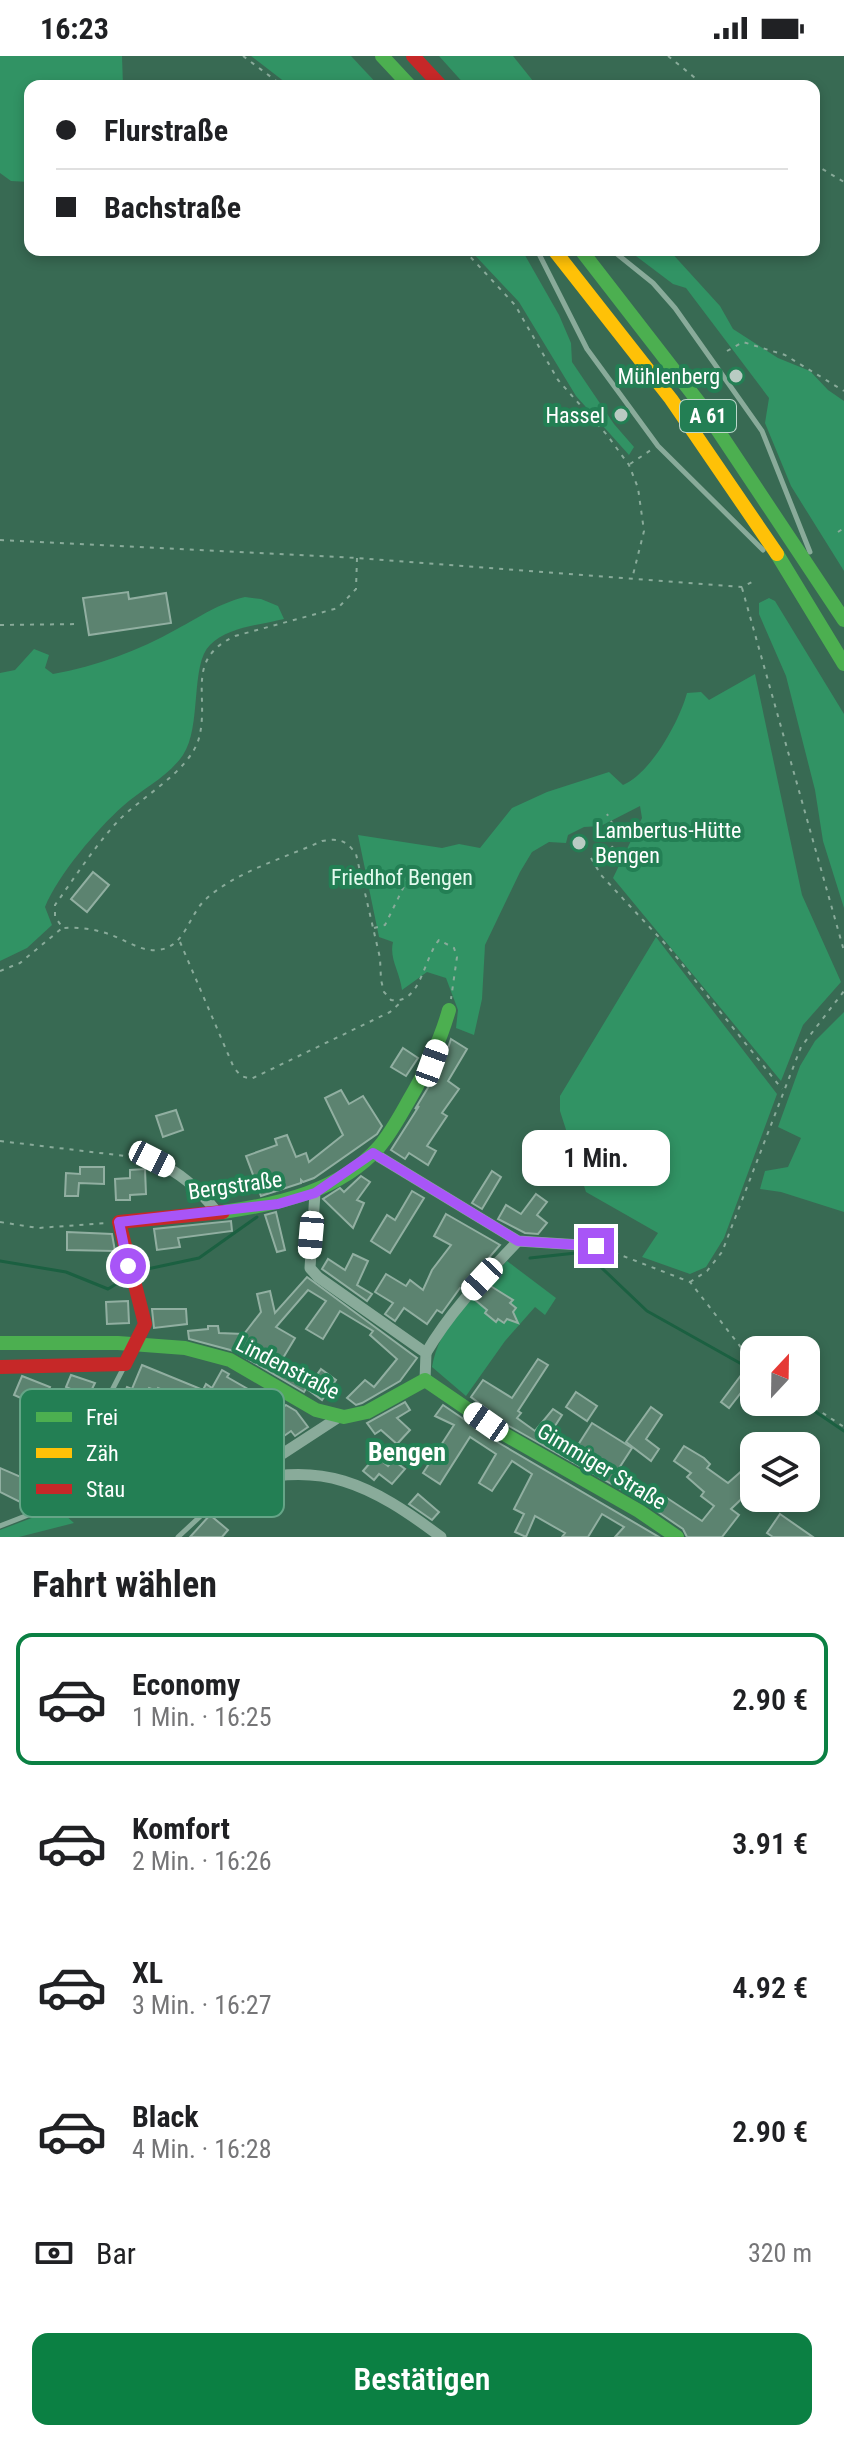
<!DOCTYPE html>
<html lang="de">
<meta charset="utf-8">
<style>
:root{--surface:#fff;--page:#f6f6f6;--text:#202124;--muted:#757577;--line:#e0e0e0;--accent:#0b8043}
body{margin:0;font-family:"Roboto Condensed",sans-serif;background:var(--page);color:var(--text);height:100vh;display:flex;flex-direction:column;font-size:30px;white-space:nowrap}
*{box-sizing:border-box;margin:0}
p{font-size:26px;color:var(--muted)}
.icon{flex:none;width:44px;height:44px;fill:none;stroke:currentColor;stroke-width:2;stroke-linecap:round;stroke-linejoin:round}
.map{position:relative;height:1481px;overflow:hidden}
.sheet{display:flex;flex-direction:column;background:var(--surface);flex:1}
.sheet>*{flex:none}
.top-card{position:absolute;left:24px;top:24px;width:796px;height:176px;border-radius:16px;box-shadow:0 4px 12px #0003;display:grid;align-content:center;height:176px;padding:0 32px;background:var(--surface)}
.needle{width:52px;rotate:22deg}
.fabs{position:absolute;left:740px;top:1280px;display:grid;gap:16px}
.fabs a{display:grid;place-items:center;width:80px;height:80px;border-radius:16px;background:var(--surface);box-shadow:0 4px 12px #0003;font-size:40px}
.end{position:absolute;width:36px;height:36px;margin:-18px;border:10px solid #a855f7;background:#fff;box-shadow:0 0 0 4px #fff}
.from{border-radius:50%}
.bubble{position:absolute;height:56px;border-radius:16px;background:var(--surface);box-shadow:0 4px 12px #0003;font-size:26px;font-weight:600;line-height:56px;text-align:center}
.car{position:absolute;width:24px;height:48px;margin:-24px -12px;border-radius:10px;box-shadow:0 0 6px 2px #0007;background:linear-gradient(#fff 24%,#345 0 40%,#fff 0 76%,#345 0 86%,#fff 0)}
.top-card b{display:flex;align-items:center;gap:28px;height:76px;font-size:30px}
.top-card b+b{border-top:2px solid var(--line)}
.top-card i{width:20px;height:20px;background:var(--text)}
ul{padding:0;list-style:none}
li{display:flex;align-items:center;gap:24px;height:132px;margin:0 16px 12px;padding:0 16px;border:4px solid transparent;border-radius:16px}
li div{flex:1}
li b{display:block;font-size:30px}
li em{font-style:normal;font-weight:600}
li.current{border-color:var(--accent)}
li>.icon{width:72px;height:72px;stroke-width:1.5}
h2{padding:0 32px;font-size:36px;line-height:96px}
.pay{display:flex;align-items:center;gap:20px;height:88px;padding:0 32px;font-size:30px}
.pay p{margin-inline-start:auto}
.primary-button{display:flex;gap:16px;margin-top:auto;padding:16px 32px}
.primary-button a{flex:1;height:92px;border-radius:16px;background:var(--accent);color:#fff;font-size:32px;font-weight:600;line-height:92px;text-align:center}
.status{display:flex;justify-content:space-between;align-items:center;height:56px;padding:0 40px;background:var(--surface);direction:ltr}
.status svg{height:22px;fill:currentColor}
.map>svg:first-child{display:block}
.green{fill:#319364}
.lines{fill:none;stroke-linecap:round;stroke-linejoin:round}
.stream{stroke:#1b6041;stroke-width:3}
.building{fill:#5c8370;stroke:#91afa1;stroke-width:2}
.path{stroke:#89ab9a;stroke-width:2;stroke-dasharray:4 6;stroke-linecap:butt}
.lane{stroke:#89ab9a;stroke-width:5}
.street{stroke:#89ab9a;stroke-width:11}
.fast{stroke:#4caf50;stroke-width:14}
.slow{stroke:#ffc107;stroke-width:14}
.jam{stroke:#c62828;stroke-width:14}
.route{stroke:#a855f7;stroke-width:10}
.poi-dot{fill:#b9cbc3;stroke:#237f54;stroke-width:3}
.labels{text-anchor:middle;stroke-width:8;stroke-linejoin:round;paint-order:stroke}
.shield{fill:#237f54;stroke:#bdd9cc;stroke-width:2}
.shield-label{font-size:20px;font-weight:bold;fill:#fff}
.poi-label{font-size:22px;fill:#fff;stroke:#237f54;text-anchor:end}
.park-label{font-size:22px;fill:#e3faee;stroke:#237f54}
.street-label{font-size:22px;fill:#fff;stroke:#237f54}
.quarter-label{font-size:26px;font-weight:bold;fill:#fff;stroke:#237f54}
.key{fill:#237f54;stroke:#65a587;stroke-width:2}
.key-label{font-size:22px;fill:#fff}
</style>
<div class="status"><b>16:23</b><svg viewBox="0 0 49 12"><path d="M0 12V9h3v3zM5 12V6h3v6zM10 12V3h3v9zM15 12V0h3v12zM26 1h20v11H26zM47 4h2v5h-2z"/></svg></div>
<div class="map">
<svg width="844" height="1481" viewBox="0 0 844 1481">
<rect width="100%" height="100%" fill="#386a53"/>
<g class="green">
<path d="M0,0H122L123,30H30V126L11,125L0,117Z"/>
<path d="M251,0H351L379,30H290Z"/>
<path d="M439,0H513L537,30H466Z"/>
<path d="M470,194H522L559,259L571,287L572,306L614,368L634,391L629,399L576,340L519,246Z"/>
<path d="M628,194H669L720,250L733,273L778,302L810,315L828,334L844,345V515L791,430L765,367L769,342L686,232L673,228Z"/>
<path d="M245,541L261,543L278,550L284,563C260,569 227,571 210,589C190,608 202,671 183,699C167,722 143,732 123,750C97,773 58,819 45,851L52,869L27,892L0,905V617L15,614L34,593L49,599L45,612L53,618C97,610 138,595 177,573C202,560 217,548 245,541Z"/>
<path d="M769,542L775,545L844,658V852L823,785L815,734L786,620L759,558V547Z"/>
<path d="M755,618L802,839L841,926L803,969L781,1025L613,822L642,762L640,750L601,770L584,771L568,779L566,787L549,786L532,796L520,816L485,889L482,943L474,979L456,972L458,954L446,922L427,916L402,934C400,916 389,903 393,886L379,881L358,779L442,792L459,788L480,792L512,752L547,736L609,716L623,729C651,717 679,666 687,637L701,636L709,644Z"/>
<path d="M656,881L777,1038L724,1182L706,1211L690,1218L642,1201L658,1177L586,1136L560,1055V1040Z"/>
<path d="M844,956V1156L781,1136L760,1133L765,1115L788,1111L801,1082L778,1071L800,1010L815,985Z"/>
<path d="M507,1205L556,1242L545,1259L535,1251L505,1285L466,1340L432,1311C440,1266 476,1236 507,1205Z"/>
<path d="M55,1450L74,1467L19,1481H0V1474L50,1455Z"/>
</g>
<g class="lines">
<g class="stream">
<path d="M530,1202L585,1196L647,1255L754,1315"/>
<path d="M0,1205L66,1216L108,1233L128,1221"/>
<path d="M138,1215L199,1202L257,1161"/>
<path d="M801,1346L844,1375"/>
</g>
</g>
<g class="building">
<path d="M128,536L129,543L166,537L171,567L89,579L83,542Z"/>
<path d="M93,816L109,829L87,856L71,843Z"/>
<path d="M451,983L467,993L448,1025L459,1033L442,1057L447,1060L427,1090L436,1095L428,1109L409,1097L405,1103L391,1094L419,1050L415,1053L443,1007Z"/>
<path d="M403,992L418,1002L406,1020L391,1011Z"/>
<path d="M341,1034L349,1048L363,1040L382,1070L377,1078L314,1122L303,1126L301,1124V1127L261,1140L246,1100L277,1089L275,1083L287,1079L296,1101L306,1097L309,1106L343,1079L325,1042Z"/>
<path d="M176,1054L183,1074L163,1081L156,1060Z"/>
<path d="M80,1111H104V1128L79,1127L78,1140H65L66,1117L80,1118Z"/>
<path d="M145,1113L146,1138L130,1139V1144H116L115,1123L130,1122V1114Z"/>
<path d="M492,1115L501,1121L482,1153L472,1147Z"/>
<path d="M361,1120L370,1126L357,1144L364,1147L353,1172L323,1143L340,1132L344,1136Z"/>
<path d="M412,1135L424,1142L390,1197L371,1185L387,1159L395,1164Z"/>
<path d="M536,1138L547,1146L537,1159L547,1167L538,1178L525,1177L498,1163L506,1149L521,1158Z"/>
<path d="M276,1156L285,1194L277,1196L265,1159Z"/>
<path d="M446,1158L500,1189L462,1233L460,1232L442,1257L437,1254L427,1268L404,1252L395,1265L385,1258L393,1247L375,1236L386,1218L406,1230L410,1224L423,1234L432,1214L451,1189L434,1180Z"/>
<path d="M231,1165L232,1175L178,1182L180,1191L157,1194L154,1173Z"/>
<path d="M67,1176L112,1178L115,1195L67,1194Z"/>
<path d="M353,1198L368,1205L357,1229L372,1238L367,1245L322,1213L328,1203L345,1214Z"/>
<path d="M307,1221L417,1302L400,1325L362,1347L356,1349L347,1342L365,1324L374,1331L397,1303L370,1279L373,1275L340,1255L323,1283L306,1273L326,1245L308,1234L276,1271L295,1282L280,1307L309,1328L304,1336L234,1295L189,1283L188,1275L208,1273V1270H218L219,1277L244,1278L261,1256L257,1238L270,1235L275,1257Z"/>
<path d="M489,1229L513,1244L510,1247L516,1252L513,1256L518,1267L507,1263L504,1267L498,1263L496,1266L485,1257L487,1254L475,1244Z"/>
<path d="M128,1245L129,1267L107,1268L106,1246Z"/>
<path d="M152,1253H186L187,1268L154,1272Z"/>
<path d="M538,1303L548,1309L518,1355L521,1357L517,1362L535,1375L553,1353L562,1359L546,1384L565,1396L570,1388L576,1392L592,1367L632,1392L614,1420L630,1430L663,1447L667,1442L702,1465L714,1450L701,1440L704,1436L687,1421L691,1417L674,1405L684,1390L704,1402L710,1408L707,1412L728,1427L745,1412L754,1422V1431L731,1453L739,1459L722,1481H687L683,1473L645,1447L509,1370L471,1341L483,1324L512,1342Z"/>
<path d="M142,1309L203,1334L206,1328L212,1332L222,1314L229,1318L227,1321L267,1344L257,1362L218,1339L212,1352L187,1341L186,1343L158,1332L157,1335L149,1332L136,1357L119,1349L127,1331L132,1333Z"/>
<path d="M321,1313L336,1324L322,1344L307,1333Z"/>
<path d="M742,1318L750,1325L729,1352L721,1346Z"/>
<path d="M71,1319L95,1327L88,1341L66,1331Z"/>
<path d="M22,1320L50,1331L41,1351L14,1339Z"/>
<path d="M576,1336L597,1350L587,1365L566,1351Z"/>
<path d="M405,1346L410,1354L397,1362L410,1374L397,1388L381,1374L375,1378L367,1367Z"/>
<path d="M286,1349L296,1355L308,1371L295,1380L291,1375L270,1390L273,1394L253,1407L242,1397L250,1383L264,1366Z"/>
<path d="M443,1349L499,1387L659,1481H615L624,1471L602,1458L588,1481H562L565,1477L535,1460L526,1481L515,1476L524,1458L514,1453L532,1418L512,1405L492,1435L479,1427L496,1398L470,1381L440,1428L423,1417L454,1369L435,1360Z"/>
<path d="M651,1351L662,1359L646,1383L659,1393L651,1405L626,1386Z"/>
<path d="M44,1391L62,1399L53,1417L47,1414L30,1451L0,1436V1412L23,1422L26,1415L31,1417Z"/>
<path d="M376,1400L388,1410L393,1404L405,1413L392,1428L379,1418L374,1424L363,1415Z"/>
<path d="M418,1438L439,1456L432,1464L409,1448Z"/>
<path d="M780,1458L813,1481H773L767,1477Z"/>
<path d="M210,1459L228,1474L222,1481H190Z"/>
</g>
<g class="lines">
<g class="path">
<path d="M243,0L283,30"/>
<path d="M668,0L705,30"/>
<path d="M814,108L844,126"/>
<path d="M464,194L515,249L558,324L607,379L629,409L638,432L644,475L633,519"/>
<path d="M727,295L743,286L785,299L844,335"/>
<path d="M630,408L651,394"/>
<path d="M838,476L844,472"/>
<path d="M0,484L357,502L742,531L754,525"/>
<path d="M357,502L356,533L338,552L235,580C184,604 210,639 199,682C190,715 141,741 118,765C95,790 75,821 55,849V861L63,872C79,871 96,873 111,879C126,884 141,896 158,894C186,891 188,859 206,843C237,815 285,802 322,785C339,782 346,784 356,798L380,902L381,924L384,936L391,944C421,949 423,903 439,884L454,892L457,901L451,943"/>
<path d="M742,532L844,895"/>
<path d="M0,569L80,568"/>
<path d="M591,802L601,819L670,893L782,1033"/>
<path d="M598,809L620,781L607,758"/>
<path d="M374,872L385,869L409,820"/>
<path d="M180,886L234,1012L241,1020L251,1023L390,956L400,947"/>
<path d="M0,915L20,907L61,873"/>
<path d="M0,1085L142,1102"/>
<path d="M0,1166L38,1172L106,1167"/>
<path d="M605,1193L690,1226L754,1308"/>
<path d="M690,1226L707,1215L722,1196L801,991L844,935"/>
<path d="M806,1346L844,1371"/>
</g>
<g class="lane">
<path d="M537,194L587,293L658,390L763,494"/>
<path d="M612,194L653,227L675,252L762,375L810,496"/>
<path d="M0,1470L46,1452L57,1441L125,1309"/>
<path d="M178,1481L233,1430"/>
</g>
<g class="street">
<path d="M373,1097L518,1185L596,1190"/>
<path d="M152,1103C180,1117 197,1131 216,1155"/>
<path d="M315,1137L310,1212L318,1221L426,1297L425,1324"/>
<path d="M426,1297C451,1254 484,1221 518,1185"/>
<path d="M247,1421L339,1361"/>
<path d="M233,1430C320,1401 372,1429 441,1481"/>
</g>
<g class="fast">
<path d="M382,0L410,30"/>
<path d="M581,194L701,349L844,564"/>
<path d="M777,498L844,608"/>
<path d="M223,1156C279,1148 340,1135 379,1091C391,1077 400,1060 409,1044C426,1015 440,986 449,954"/>
<path d="M0,1287H118L185,1292L230,1304L316,1354L344,1361L367,1356L425,1324L504,1378L639,1455L677,1481"/>
</g>
<path class="slow" d="M554,194L671,343L777,498"/>
<g class="jam">
<path d="M413,0L441,30"/>
<path d="M0,1311L125,1308L145,1268L119,1166L223,1156"/>
</g>
</g>
<g class="lines">
<path class="route" d="M128,1210L119,1166L278,1148L315,1137L373,1097L518,1185L596,1190"/>
</g>
<g class="poi-dot">
<circle cx="736" cy="320" r="8"/>
<circle cx="621" cy="359" r="8"/>
<circle cx="579" cy="787" r="8"/>
</g>
<g class="labels">
<rect class="shield" x="680" y="344" width="56" height="32" rx="6"/>
<g class="shield-label">
<text x="708" y="367">A 61</text>
</g>
<g class="poi-label">
<text x="720" y="328">Mühlenberg</text>
<text x="605" y="367">Hassel</text>
<text x="595" y="782" text-anchor="start">Lambertus-Hütte<tspan x="595" dy="25">Bengen</tspan></text>
</g>
<g class="park-label">
<text x="402" y="829">Friedhof Bengen</text>
</g>
<g class="street-label">
<text transform="translate(235 1129) rotate(-8)" y="8">Bergstraße</text>
<text transform="translate(288 1311) rotate(27)" y="8">Lindenstraße</text>
<text transform="translate(602 1410) rotate(31)" y="8">Gimmiger Straße</text>
</g>
<g class="quarter-label">
<text x="407" y="1405">Bengen</text>
</g>
</g>
<rect x="20" y="1333" width="264" height="128" rx="12" class="key"/>
<rect x="36" y="1356" width="36" height="10" fill="#4caf50"/>
<rect x="36" y="1392" width="36" height="10" fill="#ffc107"/>
<rect x="36" y="1428" width="36" height="10" fill="#c62828"/>
<g class="key-label">
<text x="86" y="1369">Frei</text>
<text x="86" y="1405">Zäh</text>
<text x="86" y="1441">Stau</text>
</g>
</svg>
<div class="fabs">
<a><svg class="needle" viewBox="-14 -14 28 28"><path d="M0-13l5 13h-10z" fill="#e53935"/><path d="M0 13l5-13h-10z" fill="#757577"/></svg></a>
<a><svg class="icon" aria-label="layers" viewBox="0 0 24 24"><path d="M12 4l9 5-9 5-9-5zM3 14l9 5 9-5"/></svg></a>
</div>
<i class="end from" style="left:128px;top:1210px"></i>
<i class="end" style="left:596px;top:1190px"></i>
<div class="bubble" style="left:522px;top:1074px;width:148px">1 Min.</div>
<i class="car" style="left:432px;top:1007px;rotate:20deg"></i>
<i class="car" style="left:152px;top:1103px;rotate:117deg"></i>
<i class="car" style="left:311px;top:1179px;rotate:185deg"></i>
<i class="car" style="left:482px;top:1223px;rotate:223deg"></i>
<i class="car" style="left:486px;top:1366px;rotate:305deg"></i>
<div class="top-card">
<b><i class="from"></i>Flurstraße</b>
<b><i></i>Bachstraße</b>
</div>
</div>
<section class="sheet">
<h2>Fahrt wählen</h2>
<ul>
<li class="current"><svg class="icon" aria-label="car" viewBox="0 0 24 24"><path d="M5 17H2v-5l4-1 3-4h7l3 4 3 1v5h-3M9 17h6M6 11h13"/><circle cx="7" cy="17" r="2"/><circle cx="17" cy="17" r="2"/></svg><div><b>Economy</b><p>1 Min. · 16:25</p></div><em>2.90 €</em></li>
<li><svg class="icon" aria-label="car" viewBox="0 0 24 24"><path d="M5 17H2v-5l4-1 3-4h7l3 4 3 1v5h-3M9 17h6M6 11h13"/><circle cx="7" cy="17" r="2"/><circle cx="17" cy="17" r="2"/></svg><div><b>Komfort</b><p>2 Min. · 16:26</p></div><em>3.91 €</em></li>
<li><svg class="icon" aria-label="car" viewBox="0 0 24 24"><path d="M5 17H2v-5l4-1 3-4h7l3 4 3 1v5h-3M9 17h6M6 11h13"/><circle cx="7" cy="17" r="2"/><circle cx="17" cy="17" r="2"/></svg><div><b>XL</b><p>3 Min. · 16:27</p></div><em>4.92 €</em></li>
<li><svg class="icon" aria-label="car" viewBox="0 0 24 24"><path d="M5 17H2v-5l4-1 3-4h7l3 4 3 1v5h-3M9 17h6M6 11h13"/><circle cx="7" cy="17" r="2"/><circle cx="17" cy="17" r="2"/></svg><div><b>Black</b><p>4 Min. · 16:28</p></div><em>2.90 €</em></li>
</ul>
<div class="pay"><svg class="icon" aria-label="cash" viewBox="0 0 24 24"><path d="M3 7h18v10H3z"/><circle cx="12" cy="12" r="2"/></svg>Bar<p>320 m</p></div>
<div class="primary-button"><a>Bestätigen</a></div>
</section>
